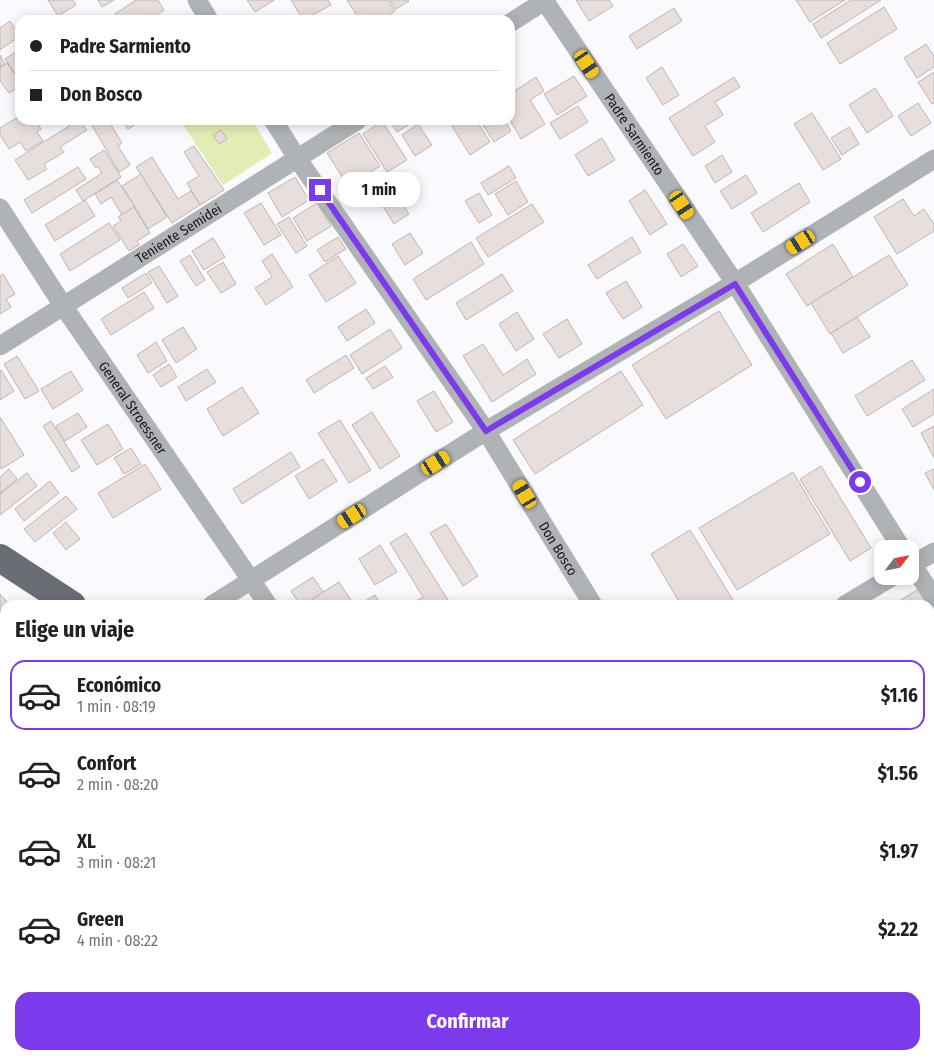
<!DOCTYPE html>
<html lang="es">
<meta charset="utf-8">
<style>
:root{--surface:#fff;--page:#f2f2f2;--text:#202124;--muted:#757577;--line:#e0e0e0;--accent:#7c3aed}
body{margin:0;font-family:"Fira Sans Condensed",sans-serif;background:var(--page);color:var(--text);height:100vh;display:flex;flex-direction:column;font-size:19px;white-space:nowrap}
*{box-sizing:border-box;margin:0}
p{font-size:16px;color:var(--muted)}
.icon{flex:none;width:28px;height:28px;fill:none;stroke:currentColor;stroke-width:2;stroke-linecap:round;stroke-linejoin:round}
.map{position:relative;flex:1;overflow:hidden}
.details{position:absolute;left:0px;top:600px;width:935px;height:460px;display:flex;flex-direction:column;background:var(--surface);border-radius:15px 15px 0 0;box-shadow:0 2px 12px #0003}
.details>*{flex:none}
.hud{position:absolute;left:15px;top:15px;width:500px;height:110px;border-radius:15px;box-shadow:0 2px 12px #0003;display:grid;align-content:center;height:110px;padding:0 15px;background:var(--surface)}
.needle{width:32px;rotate:58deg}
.controls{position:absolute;left:874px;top:540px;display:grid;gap:10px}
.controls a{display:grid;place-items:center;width:45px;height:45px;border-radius:10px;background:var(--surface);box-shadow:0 2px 12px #0003;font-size:25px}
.end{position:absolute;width:22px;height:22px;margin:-11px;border:6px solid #7c3aed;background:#fff;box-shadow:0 0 0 2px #fff}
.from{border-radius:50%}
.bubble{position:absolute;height:35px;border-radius:15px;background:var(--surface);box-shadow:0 2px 12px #0003;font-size:16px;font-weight:700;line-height:35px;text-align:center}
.car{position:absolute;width:15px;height:30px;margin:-15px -8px;border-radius:6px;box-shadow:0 0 4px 1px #0007;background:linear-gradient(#f5c518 24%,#345 0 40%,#f5c518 0 76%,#345 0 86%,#f5c518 0)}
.hud b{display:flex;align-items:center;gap:18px;height:48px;font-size:19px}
.hud b+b{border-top:1px solid var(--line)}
.hud i{width:12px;height:12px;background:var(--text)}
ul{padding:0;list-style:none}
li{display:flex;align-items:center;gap:15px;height:70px;margin:0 10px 8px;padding:0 5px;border:2px solid transparent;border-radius:15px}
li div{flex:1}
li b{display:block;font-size:19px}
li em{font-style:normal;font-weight:700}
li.on{border-color:var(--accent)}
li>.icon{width:45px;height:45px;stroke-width:1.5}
h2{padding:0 15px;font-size:22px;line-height:60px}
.action{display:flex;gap:10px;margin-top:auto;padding:10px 15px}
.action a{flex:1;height:58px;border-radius:15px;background:var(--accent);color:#fff;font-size:20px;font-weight:700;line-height:58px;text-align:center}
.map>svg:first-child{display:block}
.green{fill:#e2edb3}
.building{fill:#e8dedc;stroke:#bfb5b3}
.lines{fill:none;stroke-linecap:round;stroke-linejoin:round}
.minor{stroke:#b0b3b6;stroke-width:19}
.tertiary{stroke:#b0b3b6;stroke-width:22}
.trunk{stroke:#686e73;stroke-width:28}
.route{stroke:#7c3aed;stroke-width:6}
.labels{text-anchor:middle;stroke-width:5;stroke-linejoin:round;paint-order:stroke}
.street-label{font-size:14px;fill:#161619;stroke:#f9f9fe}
</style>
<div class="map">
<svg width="934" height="1060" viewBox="0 0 934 1060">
<rect width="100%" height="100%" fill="#f9f9fe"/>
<path class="green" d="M180,120H252L272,153L223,185Z"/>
<g class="building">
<path d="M48,0H73L76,5L58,16Z"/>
<path d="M98,0H114L102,7Z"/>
<path d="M136,0H158L164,10L149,20H119L115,14Z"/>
<path d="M247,0H274L255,12Z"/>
<path d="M291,0H328L331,5L303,20Z"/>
<path d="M347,0H388L395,11L381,20H360Z"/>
<path d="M390,0H408L409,1L396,9Z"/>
<path d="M576,0H609L613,6L589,21Z"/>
<path d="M796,0H845L810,22Z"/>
<path d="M851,0H881L821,38L813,24Z"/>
<path d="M884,7L897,29L840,64L827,43Z"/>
<path d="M674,8L682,21L637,49L629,36Z"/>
<path d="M10,21L20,36L0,50V28Z"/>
<path d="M926,44L934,56V67L917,78L904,58Z"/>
<path d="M20,49V81L5,59Z"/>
<path d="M0,55L5,64L0,67Z"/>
<path d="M7,63L20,82V86L9,93L0,81V68Z"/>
<path d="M662,67L679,95L663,105L646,78Z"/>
<path d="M934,72V103L932,104L918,82Z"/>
<path d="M574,76L587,96L557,115L544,94Z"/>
<path d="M536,77L544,91L530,100L545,124L521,139L510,120V94Z"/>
<path d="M734,77L740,87L715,102L723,115L705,126L715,142L693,156L669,118Z"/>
<path d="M875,88L893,116L867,133L849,105Z"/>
<path d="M918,103L931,123L911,136L898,116Z"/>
<path d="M578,106L588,122L560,139L550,123Z"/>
<path d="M812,113L841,159L823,170L794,124Z"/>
<path d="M20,116V120H36L41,129L37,132L43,141L26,151L20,142L9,149L0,135V128Z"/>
<path d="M74,120H80L87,130L60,147L64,152L44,164L47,169L28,180L15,160L69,126L67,124Z"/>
<path d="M89,120H108L122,143L118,146L130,165L119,172Z"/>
<path d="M122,120H140L141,121L128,129Z"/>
<path d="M389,120H416L397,132Z"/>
<path d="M461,120H476L490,142L470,155L452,126Z"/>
<path d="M480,120H504L511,131L494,142Z"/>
<path d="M382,121L407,160L387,172L363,134Z"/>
<path d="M418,124L432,145L415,156L402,135Z"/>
<path d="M849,127L859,144L842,155L831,138Z"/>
<path d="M221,130L227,139L219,144L213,135Z"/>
<path d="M359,133L380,166L348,186L327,153Z"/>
<path d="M602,138L615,160L588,176L575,155Z"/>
<path d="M194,146L224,190L200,205L187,183L199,176L184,152Z"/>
<path d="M104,150L121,177L83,201L76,190L102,173L98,166L96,168L90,159Z"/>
<path d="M722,155L732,172L715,183L705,166Z"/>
<path d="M152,157L178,199L191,191L200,205L172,223L136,167Z"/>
<path d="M509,166L516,178L488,195L481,183Z"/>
<path d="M78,167L86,179L32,213L24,200Z"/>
<path d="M141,174L167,217L148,229L122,186Z"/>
<path d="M746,175L757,193L732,209L720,191Z"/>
<path d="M295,177L309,200L282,217L268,193Z"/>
<path d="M117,180L135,207L122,215L111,197L101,204L95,194Z"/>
<path d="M516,181L528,202L508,215L495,194Z"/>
<path d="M799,183L810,202L763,232L751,213Z"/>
<path d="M393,189L409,214L394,224L378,198Z"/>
<path d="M645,190L667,224L650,235L629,201Z"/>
<path d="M479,193L492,215L479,223L465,201Z"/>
<path d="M903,199L914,216L924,209L934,224V231L897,254L874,217Z"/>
<path d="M85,200L95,216L55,241L45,225Z"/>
<path d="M261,203L281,235L264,245L244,213Z"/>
<path d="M317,203L331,226L307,241L293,218Z"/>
<path d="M532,204L544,222L488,257L476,238Z"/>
<path d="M134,207L150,233L137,241L139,245L129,251L113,226L121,221L118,217Z"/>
<path d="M289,217L307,246L296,253L277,224Z"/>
<path d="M109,223L120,240L70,271L60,254Z"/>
<path d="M410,233L423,253L405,265L392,244Z"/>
<path d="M338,237L346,249L325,262L317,250Z"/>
<path d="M632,237L641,252L597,279L588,265Z"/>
<path d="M213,238L225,257L204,270L192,251Z"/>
<path d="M471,242L484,264L426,300L413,279Z"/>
<path d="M683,244L698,266L681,277L667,254Z"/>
<path d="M833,244L853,277L807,306L786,274Z"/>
<path d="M272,254L293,287L266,305L255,288L272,277L262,261Z"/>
<path d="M190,255L205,280L196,286L180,261Z"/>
<path d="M889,255L908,285L830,334L811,303Z"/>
<path d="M338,256L356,283L326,302L309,275Z"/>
<path d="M223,262L236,284L221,293L207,272Z"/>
<path d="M159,266L178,296L167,303L148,272Z"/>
<path d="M146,273L152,283L128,298L122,288Z"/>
<path d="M3,274L15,294L6,299L11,307L0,314V276Z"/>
<path d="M502,274L513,291L466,320L456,303Z"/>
<path d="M626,281L642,307L623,319L606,293Z"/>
<path d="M144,292L154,308L111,335L101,319Z"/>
<path d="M366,309L375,323L347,341L338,327Z"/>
<path d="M719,311L752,365L666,419L632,365Z"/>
<path d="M517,312L534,339L516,351L499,324Z"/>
<path d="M857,317L870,337L843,353L831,333Z"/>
<path d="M567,319L582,344L559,358L543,334Z"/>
<path d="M183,327L197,349L176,363L162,340Z"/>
<path d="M390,329L402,348L362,374L350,355Z"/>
<path d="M156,342L167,361L148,373L137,355Z"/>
<path d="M483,344L503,375L527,359L536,374L492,402L463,356Z"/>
<path d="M346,355L354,368L314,393L306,380Z"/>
<path d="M17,356L39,391L25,399L4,364Z"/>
<path d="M912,360L925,380L867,416L855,396Z"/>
<path d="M169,364L177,377L161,387L153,375Z"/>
<path d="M385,366L393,377L373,389L366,378Z"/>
<path d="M207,369L216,382L186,401L178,387Z"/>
<path d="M1,370L14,391L0,400V371Z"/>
<path d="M71,371L83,390L53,409L41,389Z"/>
<path d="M621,371L643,405L535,474L513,440Z"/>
<path d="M242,387L259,413L223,436L207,409Z"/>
<path d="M934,389V414L913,427L902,409Z"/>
<path d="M434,391L453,422L436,432L417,401Z"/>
<path d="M372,412L400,456L380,469L352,425Z"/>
<path d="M78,413L87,427L65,441L56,426Z"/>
<path d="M0,417L24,455L1,469L0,468Z"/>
<path d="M340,420L371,470L349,483L318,433Z"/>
<path d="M51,421L80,467L72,472L43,426Z"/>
<path d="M108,424L123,449L97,465L81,440Z"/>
<path d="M934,426V458L921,433Z"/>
<path d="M131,448L141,464L124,474L114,458Z"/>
<path d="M291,452L300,467L242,504L233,489Z"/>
<path d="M323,459L337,481L309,499L295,476Z"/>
<path d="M145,464L161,489L113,518L98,493Z"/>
<path d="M821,466L871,548L850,561L800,479Z"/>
<path d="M9,469L17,479L0,493V477Z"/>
<path d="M934,469V490L925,473Z"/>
<path d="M793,472L830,534L737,590L699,528Z"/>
<path d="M27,473L37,486L0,515V494Z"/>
<path d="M50,481L59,493L24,521L15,509Z"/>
<path d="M66,496L77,509L35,542L24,529Z"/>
<path d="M66,522L80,539L66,550L53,533Z"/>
<path d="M446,524L478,576L463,586L430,533Z"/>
<path d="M690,530L736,605H681L651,554Z"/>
<path d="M406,533L451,605H409L423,597L390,543Z"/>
<path d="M380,545L397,572L375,585L359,559Z"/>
<path d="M313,577L323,592L304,605H300L291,591Z"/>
<path d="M339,582L354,605H304L323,592Z"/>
<path d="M920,588L934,610V615L930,618V605H893Z"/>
<path d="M0,594L10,605H5V657L0,651Z"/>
<path d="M375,595L381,605H359Z"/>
<path d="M934,650V681L930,683V652Z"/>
<path d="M934,681V713L930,716V683Z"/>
<path d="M5,791V816L0,819V794Z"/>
<path d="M930,805L934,812V823L930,826Z"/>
<path d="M934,823V840L930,842V826Z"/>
<path d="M5,834V852L0,844V837Z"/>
<path d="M5,906V920L3,921L0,916V909Z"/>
<path d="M934,965V1036L930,1038V968Z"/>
<path d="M5,982V1004L0,990V984Z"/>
<path d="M0,990L5,1004V1020L0,1022Z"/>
<path d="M5,1023V1055H22L9,1060H0V1025Z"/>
<path d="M150,1055H181L183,1058L181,1060H153Z"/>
<path d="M306,1055H316L309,1060Z"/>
<path d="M465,1055H484L487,1060H468Z"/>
<path d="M600,1055H655L658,1060H603Z"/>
<path d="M797,1055H819L811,1060H790Z"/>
<path d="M822,1055H836L839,1060H825Z"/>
<path d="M836,1055H853L845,1060H839Z"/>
<path d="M853,1055H864L867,1060H845Z"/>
</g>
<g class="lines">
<g class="minor">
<path d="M197,0L209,20"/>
<path id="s1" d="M544,0L735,283L902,549"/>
<path d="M510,23L546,0"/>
<path id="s2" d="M273,120L297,158L486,431L593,605"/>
<path id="s3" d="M0,208L64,307L268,605"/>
<path id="s4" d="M0,346L358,120"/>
<path d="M910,561L934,598"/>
<path d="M910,566L934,552"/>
<path d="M212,605L486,431L735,283L934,159"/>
<path d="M845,605L893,576"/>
<path d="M0,686L5,694"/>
<path d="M0,746L5,743"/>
<path d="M243,1055L246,1060"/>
<path d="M575,1055L578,1060"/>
<path d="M890,1055L893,1060"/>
<path d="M48,1060L59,1055"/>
</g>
<g class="tertiary">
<path d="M930,948L934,946"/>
<path d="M749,1060L757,1055"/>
</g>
<g class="trunk">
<path d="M0,558L72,605"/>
<path d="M728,1055L736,1060"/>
</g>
</g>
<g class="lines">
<path class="route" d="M320,190L486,431L735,284L860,482"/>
</g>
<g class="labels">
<g class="street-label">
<text dy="5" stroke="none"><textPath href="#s1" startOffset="162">Padre Sarmiento</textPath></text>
<text dy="5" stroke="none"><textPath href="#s4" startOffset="211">Teniente Semidei</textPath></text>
<text dy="5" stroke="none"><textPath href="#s3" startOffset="240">General Stroessner</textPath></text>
<text dy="5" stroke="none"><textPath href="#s2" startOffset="515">Don Bosco</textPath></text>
</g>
</g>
</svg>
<div class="controls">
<a><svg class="needle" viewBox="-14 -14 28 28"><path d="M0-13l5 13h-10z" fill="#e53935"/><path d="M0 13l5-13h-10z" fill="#757577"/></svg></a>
</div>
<i class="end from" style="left:860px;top:482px"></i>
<i class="end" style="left:320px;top:190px"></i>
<div class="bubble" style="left:338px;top:172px;width:82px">1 min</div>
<i class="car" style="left:587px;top:64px;rotate:146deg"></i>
<i class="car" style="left:682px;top:205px;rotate:146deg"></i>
<i class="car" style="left:801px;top:242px;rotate:238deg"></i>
<i class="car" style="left:436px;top:463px;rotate:58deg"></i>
<i class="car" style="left:525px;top:494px;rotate:329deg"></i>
<i class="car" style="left:352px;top:516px;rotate:238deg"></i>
<div class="hud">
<b><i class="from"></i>Padre Sarmiento</b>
<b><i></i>Don Bosco</b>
</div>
<section class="details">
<h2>Elige un viaje</h2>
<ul>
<li class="on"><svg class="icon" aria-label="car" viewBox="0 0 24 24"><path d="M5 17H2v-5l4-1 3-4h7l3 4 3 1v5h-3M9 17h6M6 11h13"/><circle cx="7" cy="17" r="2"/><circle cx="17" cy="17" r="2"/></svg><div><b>Económico</b><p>1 min · 08:19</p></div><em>$1.16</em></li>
<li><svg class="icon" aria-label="car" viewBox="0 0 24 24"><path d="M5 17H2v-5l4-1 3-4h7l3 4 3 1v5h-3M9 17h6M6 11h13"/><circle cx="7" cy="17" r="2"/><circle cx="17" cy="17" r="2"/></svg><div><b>Confort</b><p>2 min · 08:20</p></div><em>$1.56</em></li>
<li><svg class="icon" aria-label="car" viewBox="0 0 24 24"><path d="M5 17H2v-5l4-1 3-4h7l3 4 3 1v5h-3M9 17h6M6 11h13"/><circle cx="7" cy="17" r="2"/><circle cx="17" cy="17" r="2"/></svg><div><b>XL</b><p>3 min · 08:21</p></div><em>$1.97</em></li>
<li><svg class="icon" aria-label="car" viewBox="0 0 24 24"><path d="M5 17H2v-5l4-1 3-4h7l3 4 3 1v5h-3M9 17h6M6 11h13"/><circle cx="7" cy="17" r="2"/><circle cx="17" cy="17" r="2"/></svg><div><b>Green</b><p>4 min · 08:22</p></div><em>$2.22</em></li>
</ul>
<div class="action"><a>Confirmar</a></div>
</section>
</div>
